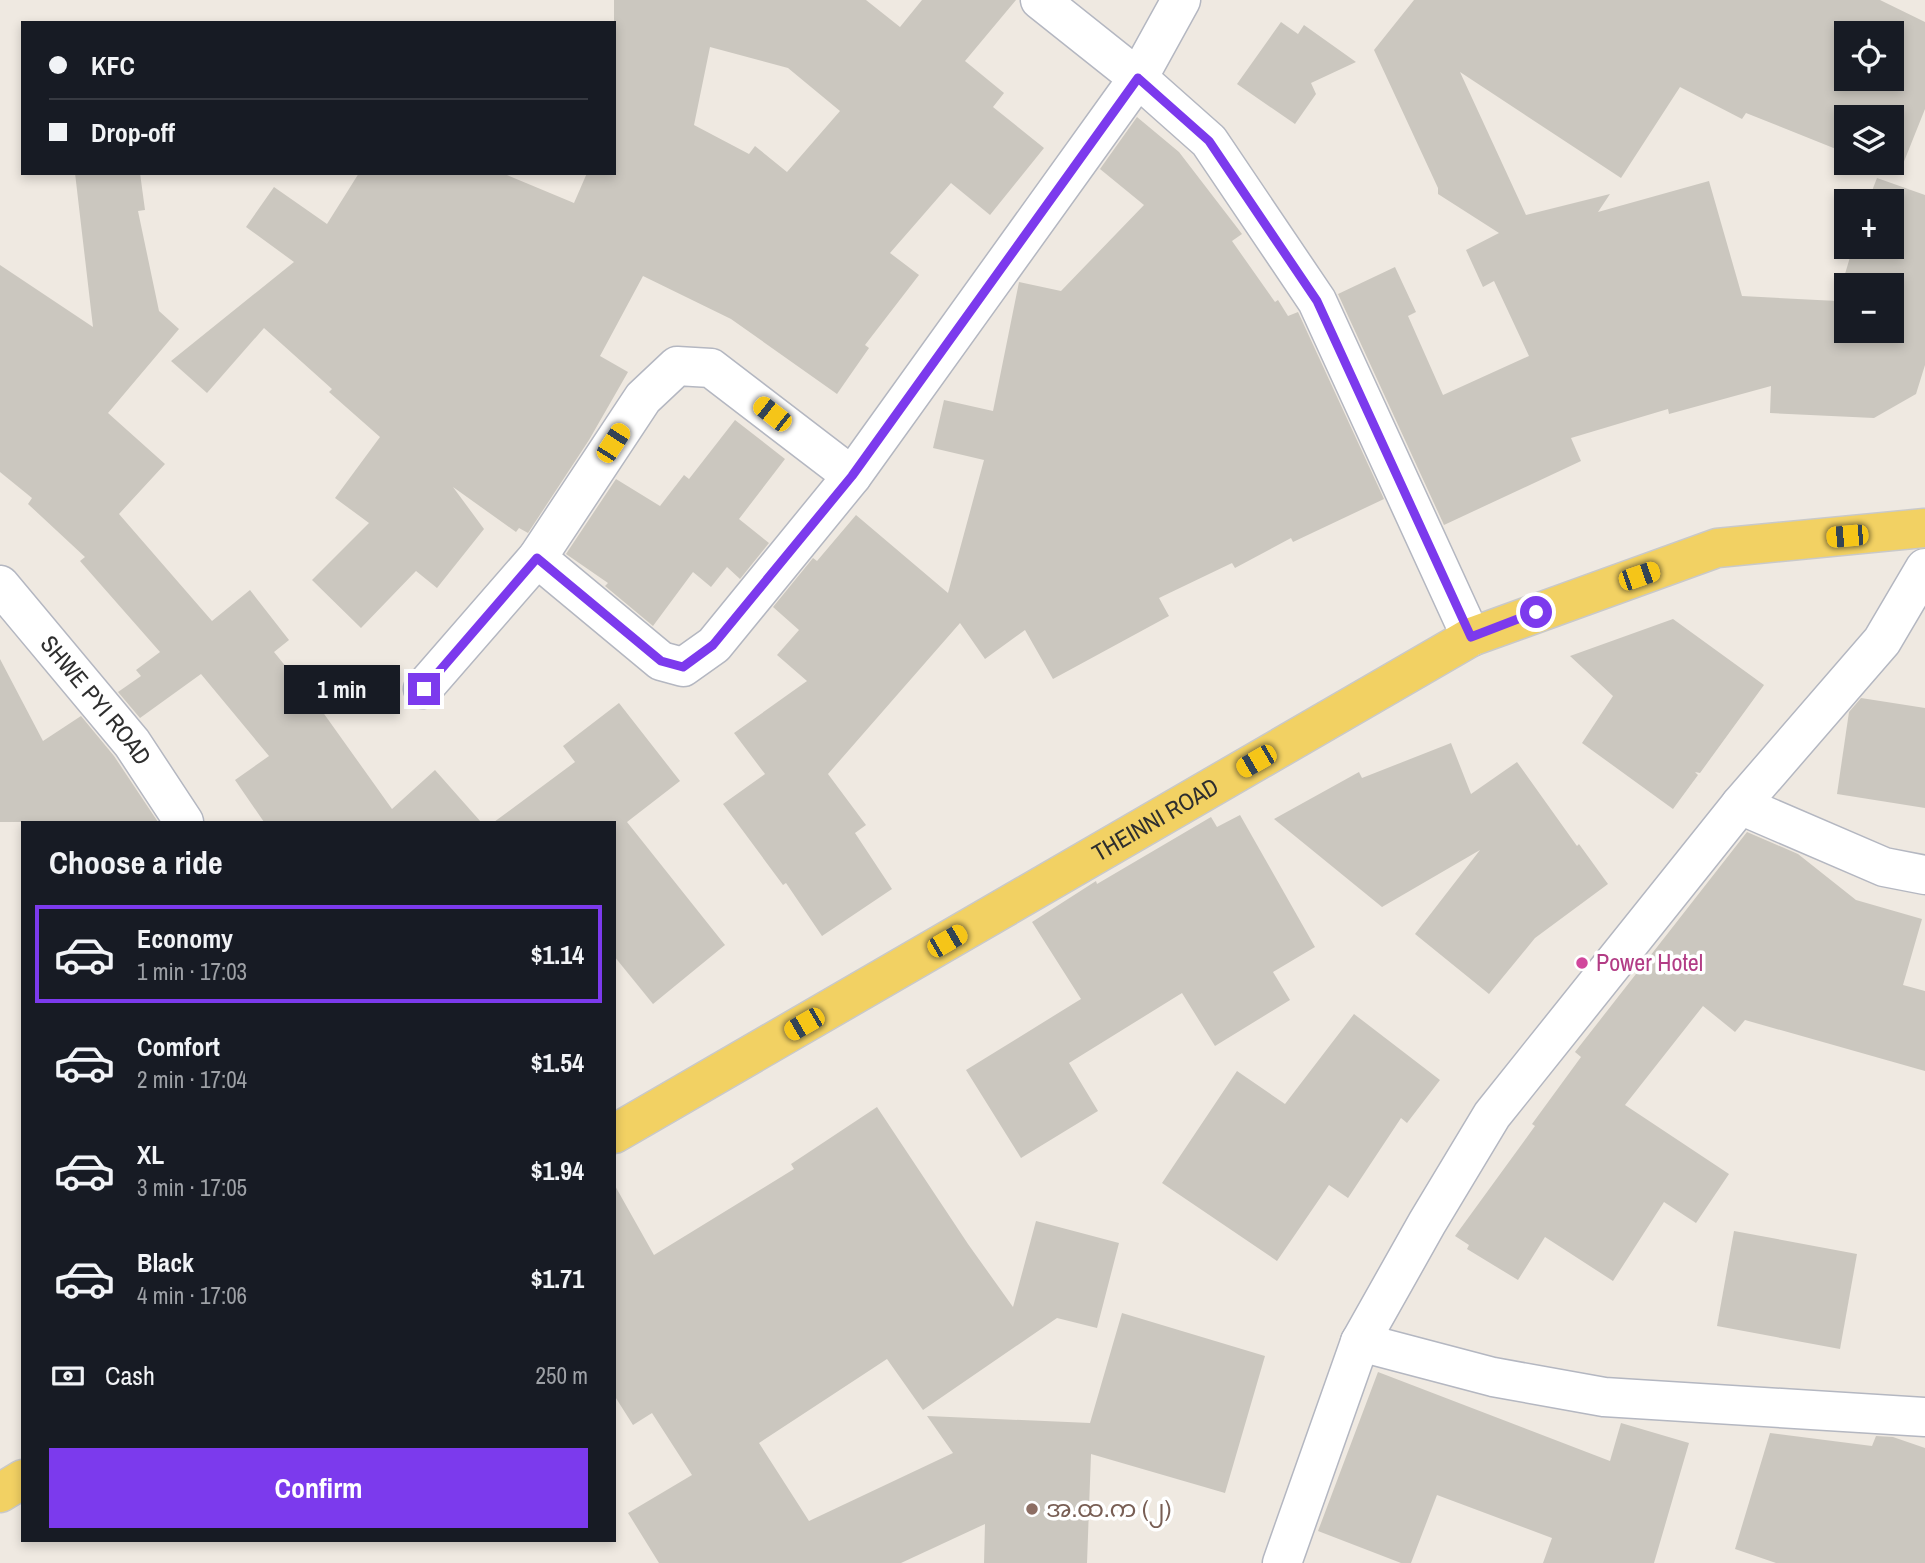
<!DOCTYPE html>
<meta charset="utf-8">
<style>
:root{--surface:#171b24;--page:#242831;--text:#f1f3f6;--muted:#9ea1a6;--line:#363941;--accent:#7c3aed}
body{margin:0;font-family:"Archivo Narrow","Noto Sans Myanmar",sans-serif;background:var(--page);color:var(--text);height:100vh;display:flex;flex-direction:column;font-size:26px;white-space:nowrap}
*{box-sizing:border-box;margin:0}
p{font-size:23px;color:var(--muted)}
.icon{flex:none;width:38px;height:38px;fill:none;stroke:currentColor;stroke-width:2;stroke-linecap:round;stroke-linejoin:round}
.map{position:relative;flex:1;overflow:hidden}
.drawer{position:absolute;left:21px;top:821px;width:595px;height:721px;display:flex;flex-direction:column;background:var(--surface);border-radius:0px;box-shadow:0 4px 10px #0003}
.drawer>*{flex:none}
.top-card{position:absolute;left:21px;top:21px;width:595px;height:154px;border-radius:0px;box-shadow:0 4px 10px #0003;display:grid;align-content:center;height:154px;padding:0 28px;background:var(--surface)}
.controls{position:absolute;left:1834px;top:21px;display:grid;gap:14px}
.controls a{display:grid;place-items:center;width:70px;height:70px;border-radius:0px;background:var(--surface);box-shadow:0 4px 10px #0003;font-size:35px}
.end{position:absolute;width:32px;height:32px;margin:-16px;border:9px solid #7c3aed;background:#fff;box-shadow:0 0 0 4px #fff}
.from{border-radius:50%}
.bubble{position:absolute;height:49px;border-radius:0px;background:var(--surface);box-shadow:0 4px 10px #0003;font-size:23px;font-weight:700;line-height:49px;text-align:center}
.car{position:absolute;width:21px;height:42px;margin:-21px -10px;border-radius:9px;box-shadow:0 0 5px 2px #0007;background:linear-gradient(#f5c518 24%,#345 0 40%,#f5c518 0 76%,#345 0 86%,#f5c518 0)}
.top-card b{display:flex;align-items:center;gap:24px;height:66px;font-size:26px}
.top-card b+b{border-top:2px solid var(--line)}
.top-card i{width:18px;height:18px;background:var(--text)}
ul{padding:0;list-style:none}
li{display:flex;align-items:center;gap:21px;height:98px;margin:0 14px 10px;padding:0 14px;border:4px solid transparent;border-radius:0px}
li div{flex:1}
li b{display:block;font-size:26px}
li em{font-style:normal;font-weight:700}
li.on{border-color:var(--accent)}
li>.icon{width:63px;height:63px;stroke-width:1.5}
h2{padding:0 28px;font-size:32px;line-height:84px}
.pay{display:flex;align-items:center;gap:18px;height:77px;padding:0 28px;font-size:26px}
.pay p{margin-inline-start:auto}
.action{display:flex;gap:14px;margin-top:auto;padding:14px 28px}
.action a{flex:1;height:80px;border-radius:0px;background:var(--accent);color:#fff;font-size:28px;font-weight:700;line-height:80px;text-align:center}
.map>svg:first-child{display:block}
.building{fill:#cbc7bf;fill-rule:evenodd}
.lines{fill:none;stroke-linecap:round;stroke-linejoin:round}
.minor-casing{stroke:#b4b7c1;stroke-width:41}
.major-casing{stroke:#c9c9c9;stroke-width:41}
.minor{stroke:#fff;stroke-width:38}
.major{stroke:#f2d163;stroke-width:38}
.route{stroke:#7c3aed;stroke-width:9}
.hotel-dot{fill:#d1479c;stroke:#fff;stroke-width:2.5}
.education-dot{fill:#8d6e63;stroke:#fff;stroke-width:2.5}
.labels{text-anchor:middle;stroke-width:7;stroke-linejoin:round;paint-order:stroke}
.street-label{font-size:24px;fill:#2e2e2e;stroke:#fff}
.hotel-label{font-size:24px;fill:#b23c85;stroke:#fff;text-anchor:start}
.education-label{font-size:24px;fill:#785e54;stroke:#fff;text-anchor:start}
</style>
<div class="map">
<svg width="1925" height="1563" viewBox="0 0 1925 1563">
<rect width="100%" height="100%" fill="#efe9e1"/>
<g class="building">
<path d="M614,0H866L900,27L922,0H1016L965,61L1004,93L993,107L1044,148L990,215L951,183L890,253L919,275L865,345L869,348L837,394L731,319L643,276L600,356L628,372L589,440L528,533L519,528L516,532L453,487L484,529L437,588L416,571L361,628L312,580L369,523L335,498L380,437L329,392L332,389L264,328L207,393L171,361L294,262L246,227L274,187L327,224L359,173H502L574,203L587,173H614ZM710,47L788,68L840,111L787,172L755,146L749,154L694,125Z"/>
<path d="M1414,0H1880L1925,22V109L1899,174L1871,163H1892V117H1846V153L1746,113L1742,119L1680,87L1621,178L1460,72L1526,215L1610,194L1598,212L1709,181L1742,296L1837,301L1853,247H1892V201H1868L1877,178L1925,195V365L1916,394L1874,418L1770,413L1771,386L1669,414L1668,409L1571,438L1581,461L1444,525L1338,294L1395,267L1416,312L1408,316L1443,395L1529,356L1494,281L1483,287L1466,250L1499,233L1438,194V188L1374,50ZM1846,33H1892V79H1846ZM1846,285H1892V331H1846Z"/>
<path d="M1281,22L1298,34L1304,25L1356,62L1311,83L1316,94L1295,124L1237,84Z"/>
<path d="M1137,117L1179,152L1242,234L1232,241L1275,302L1278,300L1288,316L1298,312L1384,499L1293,542L1291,538L1235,568L1232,563L1159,598L1169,616L1053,679L1025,630L985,659L960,623L828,774L866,825L855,833L892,889L822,936L786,883L783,885L723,804L765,774L734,733L807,681L777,655L799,630L773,607L813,558L817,561L856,515L948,593L984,460L933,448L944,400L993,411L1019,282L1061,291L1144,205L1100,169Z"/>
<path d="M75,173H140L145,210L138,211L159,311L179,329L108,413L165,464L119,514L212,621L250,590L289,640L274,652L322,711L392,809L435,770L481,822H264L235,780L269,756L201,674L140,718L118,692L141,676L136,670L160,652L80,561L85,557L28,504L32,498L0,472V265L93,327Z"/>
<path d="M735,420L785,459L739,519L769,543L740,579L727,567L711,587L693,572L653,626L605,586L608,583L566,554L616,479L660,506L684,475L689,479Z"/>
<path d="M1673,619L1764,685L1700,773L1695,772L1698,775L1673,809L1582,743L1613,696L1570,656Z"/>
<path d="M0,659L43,741L81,716L114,756L158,822H0Z"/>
<path d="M1861,698L1925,708V808L1837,794L1849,712Z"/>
<path d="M619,703L680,781L627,822L725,945L653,1004L614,956V822H494L575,762L563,746Z"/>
<path d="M1451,743L1471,794L1517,762L1577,846L1579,844L1608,884L1535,938L1489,994L1415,934L1480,850L1382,907L1274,819L1359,772L1362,778Z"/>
<path d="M1240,815L1315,947L1273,972L1290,1000L1215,1046L1182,993L1069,1063L1098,1111L1021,1158L966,1070L1081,999L1032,922L1096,881L1097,884L1211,817L1217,827Z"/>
<path d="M1747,832L1798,854L1856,900L1922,919L1903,985L1925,991V1071L1745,1020L1735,1032L1703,1006L1625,1105L1729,1174L1696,1223L1664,1202L1613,1281L1545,1237L1518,1280L1467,1249L1469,1245L1455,1236L1535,1126L1532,1124L1581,1057L1575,1052Z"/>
<path d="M1354,1014L1440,1080L1407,1123L1401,1118L1348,1198L1329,1185L1277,1261L1162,1183L1237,1071L1285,1104Z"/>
<path d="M877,1107L968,1244L1013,1307L1036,1221L1119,1243L1097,1328L1057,1318L923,1410L887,1359L759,1443L809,1521L953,1453L927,1416L1090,1423L1122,1313L1265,1356L1225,1493L1091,1454L1087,1563H984L985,1524L901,1563H659L628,1513L692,1475L652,1413L633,1425L614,1395V1184L654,1255L794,1169L791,1164Z"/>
<path d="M1734,1231L1857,1254L1840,1349L1717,1326Z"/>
<path d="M1378,1372L1610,1461L1621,1423L1689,1443L1654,1563H1543L1552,1538L1437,1495L1411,1563H1401L1318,1531Z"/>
<path d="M1770,1433L1872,1446L1876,1436L1893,1437L1925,1448V1563H1776L1735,1549Z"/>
</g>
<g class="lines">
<g class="minor-casing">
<g id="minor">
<path d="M1040,0L1138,78L1209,141L1317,301L1471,637"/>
<path d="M537,558L661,661L683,667L714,645L852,476L1138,78L1181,0"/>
<path id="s1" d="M0,585L132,743L184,822"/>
<path d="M423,689L537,558L643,398L677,366L711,368L852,476"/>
<path d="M1740,805L1884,867L1925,875"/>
<path d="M1360,1342L1493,1377L1604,1397L1925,1417"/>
<path d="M1282,1563L1360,1342L1427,1223L1492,1115L1740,805L1882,641L1925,568"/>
</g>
</g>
<g class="major-casing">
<g id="major">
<path id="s2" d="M614,1134L1471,637L1717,548L1925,528"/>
<path d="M0,1493L23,1479"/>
</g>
</g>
<use href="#minor" class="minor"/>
<use href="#major" class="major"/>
</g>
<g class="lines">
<path class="route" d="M424,689L537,558L661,661L683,667L713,645L852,476L1138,78L1209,141L1317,301L1471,637L1536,612"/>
</g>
<circle class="hotel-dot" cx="1582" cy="963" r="7"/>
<circle class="education-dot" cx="1032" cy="1509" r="7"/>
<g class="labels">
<g class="street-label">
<text dy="8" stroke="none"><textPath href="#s1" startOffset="150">SHWE PYI ROAD</textPath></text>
<text dy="8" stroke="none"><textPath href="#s2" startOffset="626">THEINNI ROAD</textPath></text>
</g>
<g class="hotel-label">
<text x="1596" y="971">Power Hotel</text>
</g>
<g class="education-label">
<text x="1046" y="1517">အ.ထ.က (၂)</text>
</g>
</g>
</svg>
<div class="controls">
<a><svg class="icon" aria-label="locate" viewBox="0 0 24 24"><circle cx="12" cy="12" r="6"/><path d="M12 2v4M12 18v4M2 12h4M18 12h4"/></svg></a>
<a><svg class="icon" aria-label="layers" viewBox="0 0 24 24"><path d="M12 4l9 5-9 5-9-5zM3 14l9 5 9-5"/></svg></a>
<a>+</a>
<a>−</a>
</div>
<i class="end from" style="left:1536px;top:612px"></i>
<i class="end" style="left:424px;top:689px"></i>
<div class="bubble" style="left:284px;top:665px;width:116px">1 min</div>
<i class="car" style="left:772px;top:414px;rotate:308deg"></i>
<i class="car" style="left:613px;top:443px;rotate:33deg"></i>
<i class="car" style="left:1847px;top:536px;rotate:265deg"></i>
<i class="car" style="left:1639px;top:576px;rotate:71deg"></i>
<i class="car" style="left:1256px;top:761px;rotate:240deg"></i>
<i class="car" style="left:947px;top:941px;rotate:60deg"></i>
<i class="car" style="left:804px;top:1024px;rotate:240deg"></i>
<div class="top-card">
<b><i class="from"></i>KFC</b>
<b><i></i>Drop-off</b>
</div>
<section class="drawer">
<h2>Choose a ride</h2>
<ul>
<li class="on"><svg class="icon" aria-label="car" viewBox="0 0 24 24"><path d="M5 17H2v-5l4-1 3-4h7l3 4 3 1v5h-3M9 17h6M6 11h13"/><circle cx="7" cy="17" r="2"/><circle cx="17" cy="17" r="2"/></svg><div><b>Economy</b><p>1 min · 17:03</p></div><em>$1.14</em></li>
<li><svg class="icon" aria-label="car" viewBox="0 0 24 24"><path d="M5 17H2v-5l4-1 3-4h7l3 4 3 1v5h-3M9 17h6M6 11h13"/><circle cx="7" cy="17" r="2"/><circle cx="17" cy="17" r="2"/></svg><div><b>Comfort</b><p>2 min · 17:04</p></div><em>$1.54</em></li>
<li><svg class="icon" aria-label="car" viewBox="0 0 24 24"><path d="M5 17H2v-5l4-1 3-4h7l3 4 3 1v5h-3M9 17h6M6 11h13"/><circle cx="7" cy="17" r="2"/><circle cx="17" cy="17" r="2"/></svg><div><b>XL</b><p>3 min · 17:05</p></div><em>$1.94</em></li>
<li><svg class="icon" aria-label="car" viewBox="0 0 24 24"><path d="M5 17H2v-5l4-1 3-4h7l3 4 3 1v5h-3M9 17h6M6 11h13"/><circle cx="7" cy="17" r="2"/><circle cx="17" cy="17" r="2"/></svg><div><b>Black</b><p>4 min · 17:06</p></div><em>$1.71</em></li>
</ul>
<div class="pay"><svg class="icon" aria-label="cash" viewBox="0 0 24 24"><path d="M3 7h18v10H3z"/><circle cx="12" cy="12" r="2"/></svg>Cash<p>250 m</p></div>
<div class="action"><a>Confirm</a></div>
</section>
</div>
